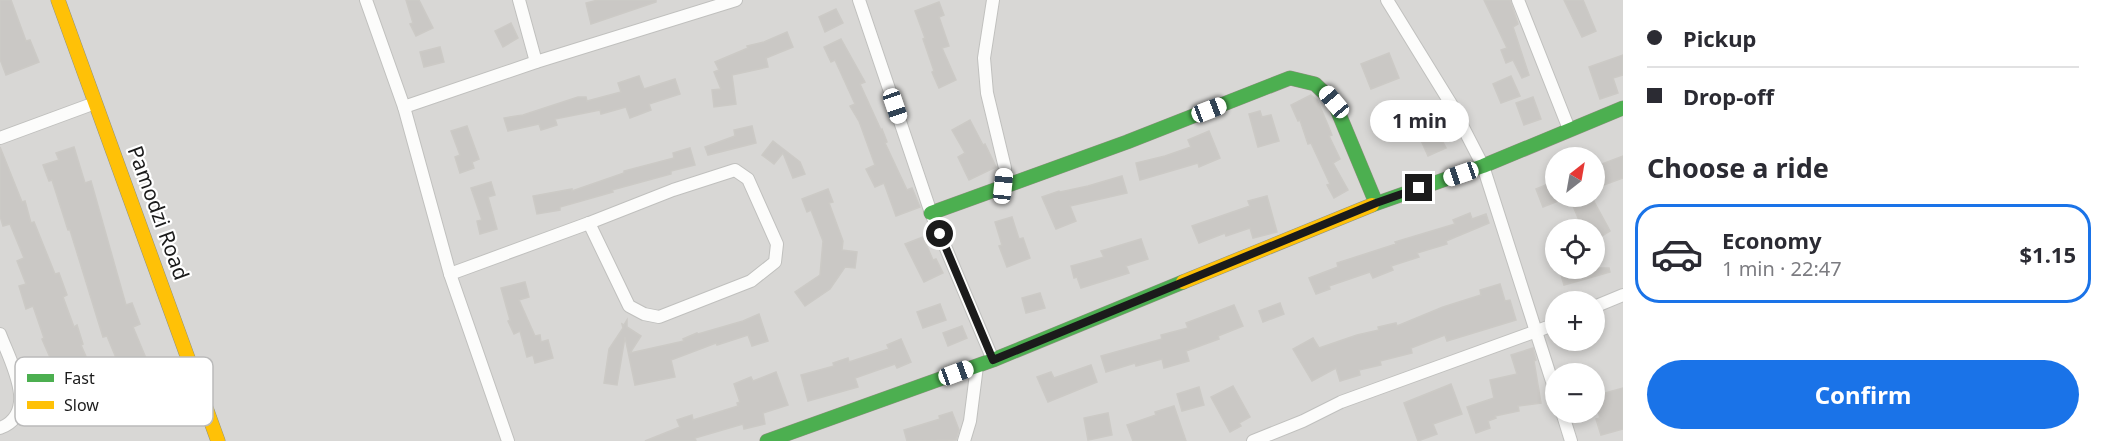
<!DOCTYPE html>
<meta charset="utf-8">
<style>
:root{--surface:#fff;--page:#f2f2f3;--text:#2b2b33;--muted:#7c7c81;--line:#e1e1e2;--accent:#1a73e8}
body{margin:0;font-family:"Noto Sans",sans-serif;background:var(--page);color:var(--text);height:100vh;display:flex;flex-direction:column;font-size:22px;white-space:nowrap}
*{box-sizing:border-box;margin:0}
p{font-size:20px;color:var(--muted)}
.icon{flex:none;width:33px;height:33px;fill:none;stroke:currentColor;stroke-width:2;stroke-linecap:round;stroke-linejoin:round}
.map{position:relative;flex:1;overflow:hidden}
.sheet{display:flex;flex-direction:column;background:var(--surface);width:480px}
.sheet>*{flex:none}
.top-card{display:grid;align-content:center;height:132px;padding:0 24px;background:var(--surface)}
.needle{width:39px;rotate:31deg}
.fabs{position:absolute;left:1545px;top:147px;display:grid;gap:12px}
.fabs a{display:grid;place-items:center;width:60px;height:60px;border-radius:50%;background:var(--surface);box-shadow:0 3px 9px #0003;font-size:30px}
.end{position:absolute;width:27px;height:27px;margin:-14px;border:8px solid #1b1b1b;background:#fff;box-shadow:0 0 0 3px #fff}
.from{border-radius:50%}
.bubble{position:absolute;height:42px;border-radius:21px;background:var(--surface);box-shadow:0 3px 9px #0003;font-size:20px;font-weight:700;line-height:42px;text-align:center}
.car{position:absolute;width:18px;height:36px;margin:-18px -9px;border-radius:8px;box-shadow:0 0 4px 2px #0007;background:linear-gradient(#fff 24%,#345 0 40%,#fff 0 76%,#345 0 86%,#fff 0)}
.top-card b{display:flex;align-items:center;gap:21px;height:57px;font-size:22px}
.top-card b+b{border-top:2px solid var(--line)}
.top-card i{width:15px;height:15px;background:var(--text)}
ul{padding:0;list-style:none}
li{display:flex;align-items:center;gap:18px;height:99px;margin:0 12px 9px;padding:0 12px;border:3px solid transparent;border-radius:24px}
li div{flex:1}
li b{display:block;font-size:22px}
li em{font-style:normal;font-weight:700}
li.current{border-color:var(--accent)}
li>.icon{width:54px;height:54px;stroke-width:1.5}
h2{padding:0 24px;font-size:27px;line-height:72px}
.cta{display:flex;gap:12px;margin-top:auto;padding:12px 24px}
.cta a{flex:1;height:69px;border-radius:36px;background:var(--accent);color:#fff;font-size:24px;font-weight:700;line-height:69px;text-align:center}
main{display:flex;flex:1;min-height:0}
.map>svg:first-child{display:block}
.residential{fill:#d8d7d5;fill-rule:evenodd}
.building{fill:#cac8c5;stroke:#cccac6;stroke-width:1.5}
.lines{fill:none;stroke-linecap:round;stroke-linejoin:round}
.street-casing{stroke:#c0c0be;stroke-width:14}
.fast-casing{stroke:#8e917f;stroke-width:15}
.slow-casing{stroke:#8e917f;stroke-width:15}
.street{stroke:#fcfcfb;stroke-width:12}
.fast{stroke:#4caf50;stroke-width:14}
.slow{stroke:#ffc107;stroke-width:14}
.route{stroke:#1b1b1b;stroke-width:8}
.labels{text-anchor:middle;stroke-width:4.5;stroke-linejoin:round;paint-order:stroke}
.street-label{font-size:21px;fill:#1b1b1b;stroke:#fff}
.key{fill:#fff;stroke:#bbb;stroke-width:1.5}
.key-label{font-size:16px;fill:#1b1b1b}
</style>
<main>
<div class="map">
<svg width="1623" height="441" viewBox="0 0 1623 441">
<rect width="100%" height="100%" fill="#e9e8e4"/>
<path class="residential" d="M0,0H1623V441H0ZM1556,158H1594V196H1556ZM1556,230H1594V268H1556ZM1556,302H1594V340H1556ZM1556,374H1594V412H1556Z"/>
<g class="building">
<path d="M0,0H11L26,41L30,40L39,62L6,75L0,59Z"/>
<path d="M406,0H419L433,28L416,36L410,24L413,23Z"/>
<path d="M598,0H656V2L591,24L586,3Z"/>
<path d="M1484,0H1510L1518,24L1513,27L1529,75L1522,78L1513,60L1506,63L1501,50L1507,48Z"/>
<path d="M1564,0H1583L1596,31L1582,37Z"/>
<path d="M939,2L944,15L939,17L949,46L942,48L956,80L939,88L932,72L934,71L923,39L925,38L915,11Z"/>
<path d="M836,9L843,23L825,32L819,17Z"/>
<path d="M511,23L518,38L503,47L495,31Z"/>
<path d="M787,32L793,47L766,58L768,67L732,75L736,104L714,107L712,90L721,89L714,72L719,70L715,62L748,48L747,46L764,42Z"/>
<path d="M841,39L865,82L860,84L881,130L882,129L887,142L885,143L907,190L912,188L920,207L896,216L884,183L875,187L866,169L875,165L859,121L850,106L855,104L835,60L831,62L824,47Z"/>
<path d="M440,47L444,62L424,67L420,52Z"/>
<path d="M1389,53L1399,78L1371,89L1361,64Z"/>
<path d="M1623,55V75L1613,78L1618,93L1600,99L1589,67Z"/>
<path d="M639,76L644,89L675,79L680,94L649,104L651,110L630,118L626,107L601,114L600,110L555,119L557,125L541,130L539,124L508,131L504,118L523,115L578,97H586L587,101L621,92L618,83Z"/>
<path d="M1511,76L1520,96L1501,103L1493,84Z"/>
<path d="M1311,95L1317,100L1325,118L1332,135L1329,136L1340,159L1333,163L1348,190L1334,198L1327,185L1330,184L1311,143L1308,144L1300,120L1298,121L1291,105Z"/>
<path d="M1533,97L1541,119L1524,125L1516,103Z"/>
<path d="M1260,111L1262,117L1271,115L1279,141L1258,147L1249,114Z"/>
<path d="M970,120L983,145L985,144L996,167L969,180L958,157L965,153L952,130Z"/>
<path d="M467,126L479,159L472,162L474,168L460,173L455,157L460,155L451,131Z"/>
<path d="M752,126L756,143L708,155L705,147L735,136L734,130Z"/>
<path d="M1209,131L1220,158L1199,167L1198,163L1140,180L1136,163L1165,156L1191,147L1188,140Z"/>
<path d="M1437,131L1446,148L1428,156L1420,138Z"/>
<path d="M773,141L800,162L805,174L793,178L783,153L774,164L762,155Z"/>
<path d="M0,147L22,202L25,201L31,223L34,222L55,274L59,273L67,295L63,297L74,327L77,325L83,344L81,345L91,368L88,369L99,397L67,410L58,389L63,387L42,339L44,338L33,306L26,309L19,286L26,284L17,261L24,258L10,224L3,226L0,216Z"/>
<path d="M74,147L85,183L91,181L126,305L132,303L140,324L133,327L155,380L130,392L107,336L103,337L70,230H68L52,180L49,181L43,165L59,160L56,153Z"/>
<path d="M690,148L695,165L671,171V174L612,190L613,192L560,207V210L537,214L533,196L572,189V191L624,173V171L674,158L673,153Z"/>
<path d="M1623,156V178L1601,186L1594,167Z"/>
<path d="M1122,176L1127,193L1070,206L1076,221L1056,229L1042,197L1059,191L1060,192L1088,186Z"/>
<path d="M491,182L495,195L488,197L497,229L480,234L477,221L482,220L471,188Z"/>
<path d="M1551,183L1558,201L1543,207L1536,189Z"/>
<path d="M828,189L833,202L829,203L843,241L842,250L857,252L855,268L845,267L830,289L805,306L795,292L820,275L823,241L811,210L807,212L802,199Z"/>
<path d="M1267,196L1277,232L1253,238L1250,228L1226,236L1225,233L1199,243L1192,226L1250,206L1248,201Z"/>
<path d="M1569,196H1591L1610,231L1594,241V230H1583Z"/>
<path d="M1470,213L1472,219L1486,214L1489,223L1446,241L1447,244L1417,253L1419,257L1391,266L1393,270L1373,278L1370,272L1329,286L1330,289L1316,294L1309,278L1338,267L1337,263L1396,244L1395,242L1455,224L1453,220Z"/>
<path d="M1012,217L1019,239L1023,238L1030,258L1007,267L999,246L1002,245L995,222Z"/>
<path d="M923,237L933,260L936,259L943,273L924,282L905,244Z"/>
<path d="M1141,239L1148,259L1126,266L1129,273L1081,288L1077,277L1074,278L1071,266L1104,257L1101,251Z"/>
<path d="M1559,268H1609L1610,272L1564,285Z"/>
<path d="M525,282L529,297L519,300L535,336L540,335L541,342L548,340L553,358L535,363L533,355L527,357L520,331L514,334L508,321L510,320L501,288Z"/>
<path d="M1500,284L1505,301L1510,300L1516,320L1447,341L1445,335L1411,348L1412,353L1380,361L1381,365L1359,370L1360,375L1340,381L1336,368L1312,381L1293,349L1313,338L1319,348L1357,335L1379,330L1378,327L1396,323L1397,326L1443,307L1481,295L1480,290Z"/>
<path d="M1040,293L1045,308L1026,313L1022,298Z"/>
<path d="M1280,303L1284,314L1263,322L1259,311Z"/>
<path d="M940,304L946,320L923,328L917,312Z"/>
<path d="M1234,305L1243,326L1218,336L1219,339L1186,351L1189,361L1164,368L1162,359L1136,366L1135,363L1106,372L1101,356L1162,339L1161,335L1188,328L1186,323Z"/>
<path d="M759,314L768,341L752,346L748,335L717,345L716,343L671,360L675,377L635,385L625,337L617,385L604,383L609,349L623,328L622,324L624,325L627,320V327L641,336L630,353L684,341L683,339L697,333L698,334L743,321Z"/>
<path d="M962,326L967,338L948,346L943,333Z"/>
<path d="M901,339L911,362L897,368L895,364L855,378L858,387L808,401L801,375L834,366L833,363L848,358L849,362L889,349L887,345Z"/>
<path d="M1533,348L1536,360L1534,361L1541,403L1518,406L1519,411L1495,416L1496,418L1488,421L1490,428L1476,433L1467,407L1494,398L1490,380L1517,374L1511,355Z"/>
<path d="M1091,365L1097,382L1048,402L1037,377L1051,372L1054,378Z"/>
<path d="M776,372L788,405L763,413L765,424L744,429L743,424L695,438L696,441H645L680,427L677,420L692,415L693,420L738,406L737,403L740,402L734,384L751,377L753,381Z"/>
<path d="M1451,384L1462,414L1433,424L1437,434L1418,441L1404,403Z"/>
<path d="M1233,386L1250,417L1239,423L1241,426L1230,432L1211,397Z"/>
<path d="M1199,387L1204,405L1182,411L1177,394Z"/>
<path d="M1623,388V429L1601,435L1596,419L1600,418L1594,396Z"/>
<path d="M1174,406L1186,441H1133L1127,425L1156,415L1155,412Z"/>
<path d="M952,412L959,430L956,440L907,441L904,430L940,419L939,416Z"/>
<path d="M1108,413L1112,435L1088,440L1084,418Z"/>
</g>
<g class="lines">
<g class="street-casing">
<g id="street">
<path d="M366,0L404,107L450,274L508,441"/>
<path d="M519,0L536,62"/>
<path d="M859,0L931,213L993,360"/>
<path d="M993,0L984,58L987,93L1005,168L1003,185"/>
<path d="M1387,0L1451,104L1483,166L1556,394"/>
<path d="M1518,0L1569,129"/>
<path d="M404,107L536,62L736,0"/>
<path d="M0,138L95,103"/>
<path d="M735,170L748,179L777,244L775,262L751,281L659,317L644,314L629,306L589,223L673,190Z"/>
<path d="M450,274L589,223"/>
<path d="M1594,307L1623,295"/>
<path d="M0,334C10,361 40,413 0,428"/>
<path d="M1562,412L1571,441"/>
<path d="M964,441L970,421L977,366"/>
<path d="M1253,441L1303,421L1341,402L1556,324"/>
</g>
</g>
<g class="fast-casing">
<g id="fast">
<path d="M1372,205L1483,166L1623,108"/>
<path d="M931,213L1127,142L1290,78L1315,84L1334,102L1376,203"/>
<path d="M767,441L993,360L1183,282"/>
</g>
</g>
<g class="slow-casing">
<g id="slow">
<path d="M58,0L218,441"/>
<path d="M1183,282L1372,205"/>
</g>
</g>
<use href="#street" class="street"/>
<use href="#fast" class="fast"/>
<use href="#slow" class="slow"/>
</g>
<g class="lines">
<path class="route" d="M940,234L993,360L1376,203L1419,188"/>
</g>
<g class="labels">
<g class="street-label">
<text transform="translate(158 213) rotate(70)" y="7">Pamodzi Road</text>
</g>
</g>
<rect x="15" y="357" width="198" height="69" rx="9" class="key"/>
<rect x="27" y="374" width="27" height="8" fill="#4caf50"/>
<rect x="27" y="401" width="27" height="8" fill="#ffc107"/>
<g class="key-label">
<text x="64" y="384">Fast</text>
<text x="64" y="411">Slow</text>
</g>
</svg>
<div class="fabs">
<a><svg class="needle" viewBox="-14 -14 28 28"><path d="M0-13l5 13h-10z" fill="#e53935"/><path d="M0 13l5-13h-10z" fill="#7c7c81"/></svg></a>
<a><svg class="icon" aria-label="locate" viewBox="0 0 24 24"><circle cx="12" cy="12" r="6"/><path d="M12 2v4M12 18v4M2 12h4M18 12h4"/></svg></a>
<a>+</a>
<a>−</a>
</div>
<i class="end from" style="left:940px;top:234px"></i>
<i class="end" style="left:1419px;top:188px"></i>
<div class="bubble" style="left:1370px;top:100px;width:99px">1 min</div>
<i class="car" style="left:1334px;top:102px;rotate:320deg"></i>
<i class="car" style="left:895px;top:106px;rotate:161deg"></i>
<i class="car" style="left:1209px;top:110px;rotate:69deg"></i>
<i class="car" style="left:1461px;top:174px;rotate:251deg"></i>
<i class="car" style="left:1003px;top:186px;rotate:6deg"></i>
<i class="car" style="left:956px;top:373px;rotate:70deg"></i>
</div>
<section class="sheet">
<div class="top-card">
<b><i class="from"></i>Pickup</b>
<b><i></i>Drop-off</b>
</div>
<h2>Choose a ride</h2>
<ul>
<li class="current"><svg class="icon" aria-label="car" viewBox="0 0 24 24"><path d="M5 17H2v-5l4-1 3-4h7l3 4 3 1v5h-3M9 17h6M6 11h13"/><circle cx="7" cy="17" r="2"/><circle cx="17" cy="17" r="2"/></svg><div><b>Economy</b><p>1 min · 22:47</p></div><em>$1.15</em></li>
</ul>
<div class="cta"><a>Confirm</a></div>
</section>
</main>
